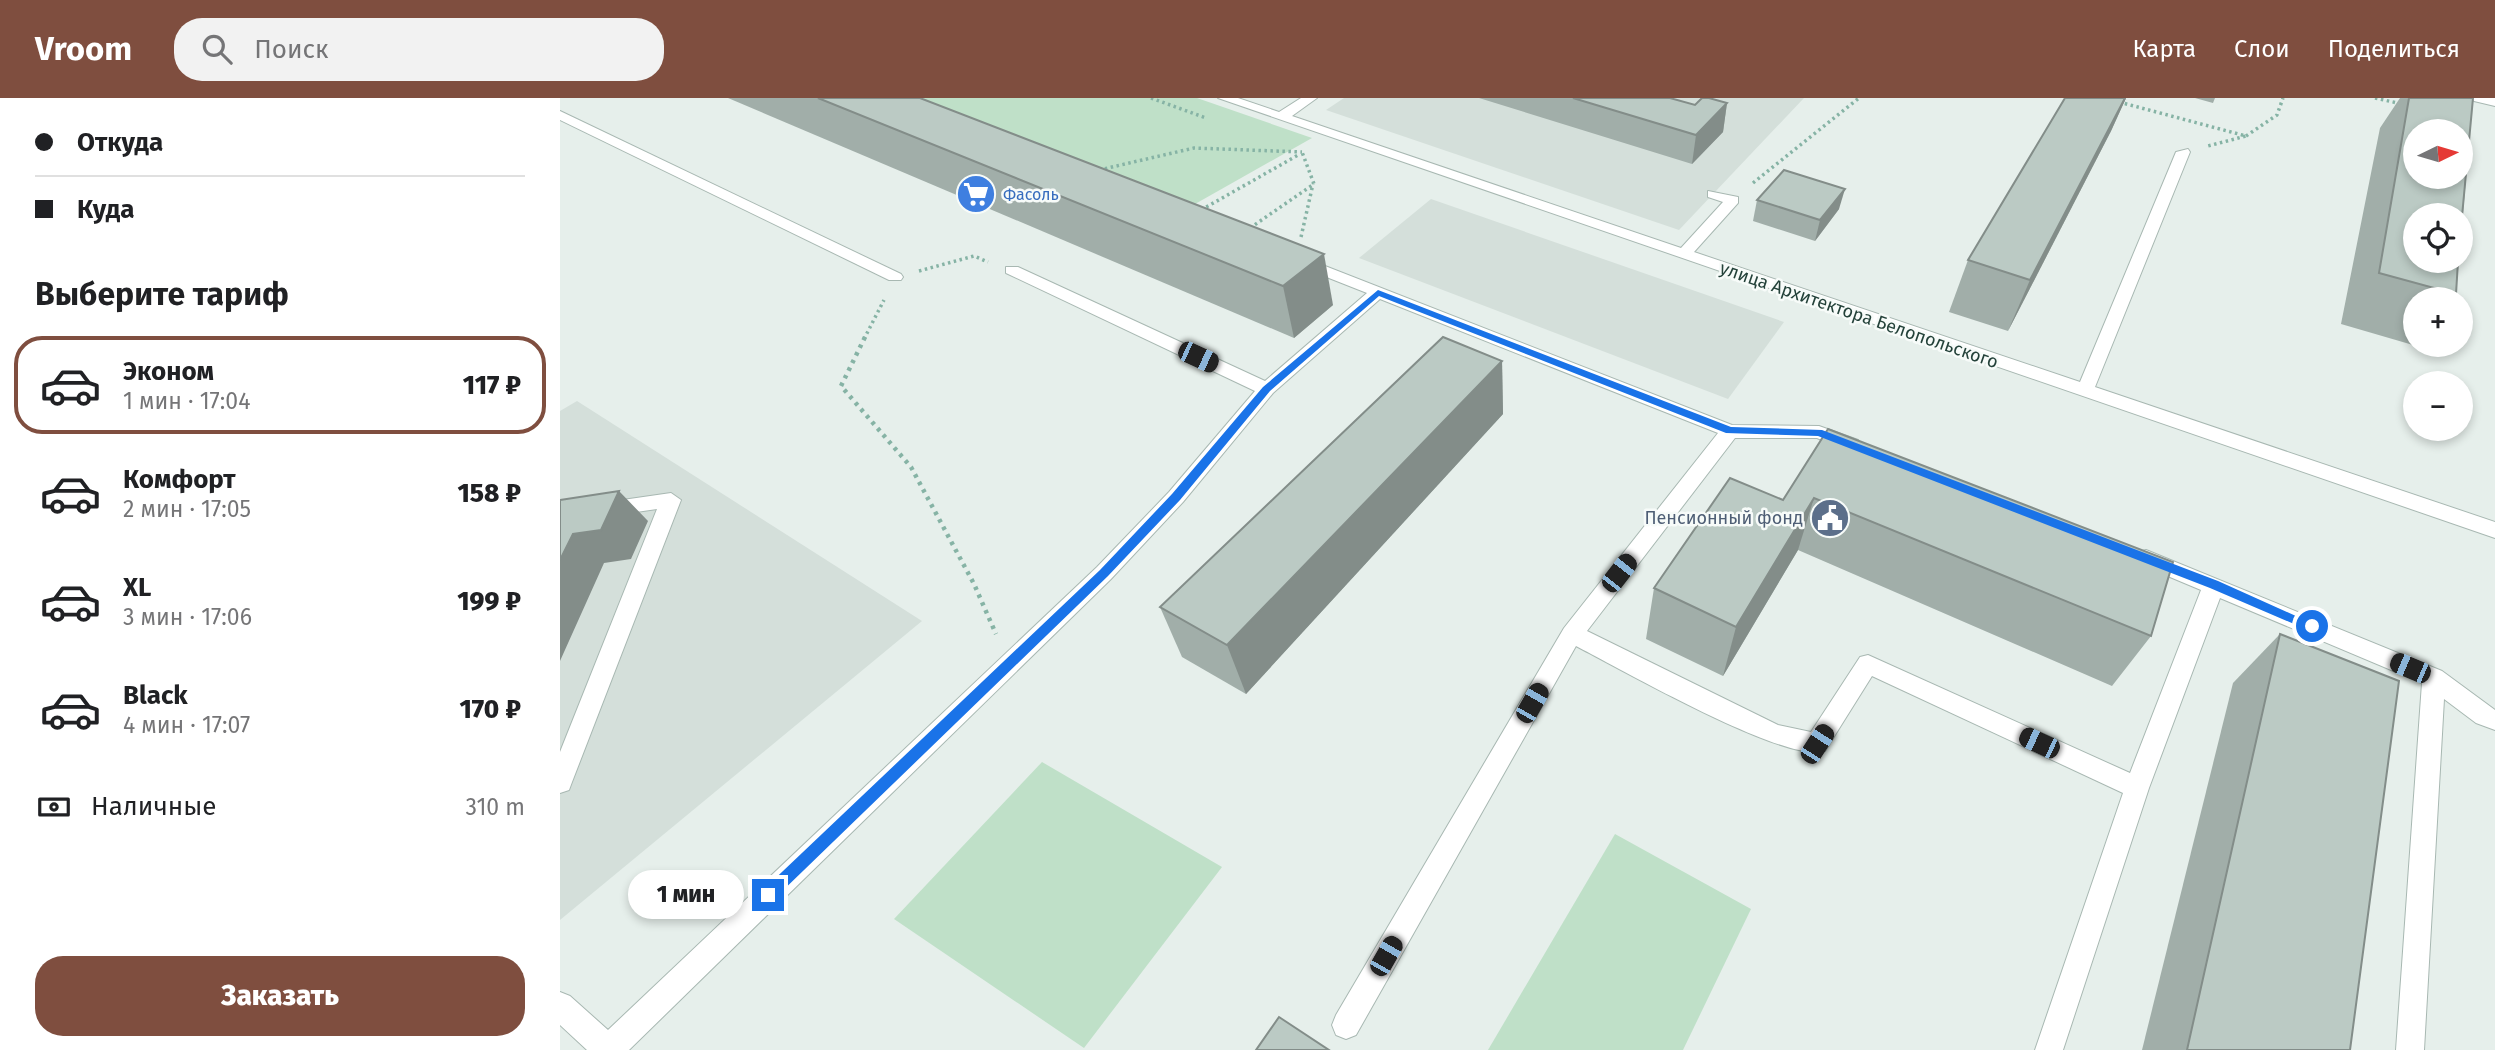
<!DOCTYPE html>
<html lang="ru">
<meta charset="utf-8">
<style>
:root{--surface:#fff;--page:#f2f2f2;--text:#202124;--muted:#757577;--line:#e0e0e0;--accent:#7f4e3f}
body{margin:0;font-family:"Fira Sans",sans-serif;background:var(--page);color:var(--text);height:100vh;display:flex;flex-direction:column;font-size:26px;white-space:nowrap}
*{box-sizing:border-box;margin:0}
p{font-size:23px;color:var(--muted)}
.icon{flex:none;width:38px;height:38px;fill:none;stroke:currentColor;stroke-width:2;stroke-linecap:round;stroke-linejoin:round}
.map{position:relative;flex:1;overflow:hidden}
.drawer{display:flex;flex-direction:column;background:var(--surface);width:560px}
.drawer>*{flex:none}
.top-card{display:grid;align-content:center;height:154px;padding:0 35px;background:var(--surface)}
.needle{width:46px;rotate:85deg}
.tools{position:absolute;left:1843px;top:21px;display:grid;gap:14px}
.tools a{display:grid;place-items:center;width:70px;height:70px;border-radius:50%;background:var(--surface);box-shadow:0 4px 10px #0003;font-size:35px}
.end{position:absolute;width:32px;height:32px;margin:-16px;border:9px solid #1a73e8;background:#fff;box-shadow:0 0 0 4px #fff}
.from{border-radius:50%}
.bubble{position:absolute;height:49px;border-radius:24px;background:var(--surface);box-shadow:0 4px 10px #0003;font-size:23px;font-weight:800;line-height:49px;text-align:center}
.car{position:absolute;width:21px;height:42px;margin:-21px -10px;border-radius:9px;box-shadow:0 0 5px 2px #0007;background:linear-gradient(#222 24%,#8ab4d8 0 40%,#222 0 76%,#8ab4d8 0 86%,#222 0)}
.top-card b{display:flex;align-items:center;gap:24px;height:66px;font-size:26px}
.top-card b+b{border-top:2px solid var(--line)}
.top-card i{width:18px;height:18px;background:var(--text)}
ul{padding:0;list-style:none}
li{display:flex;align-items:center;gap:21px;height:98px;margin:0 14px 10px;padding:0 21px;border:4px solid transparent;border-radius:28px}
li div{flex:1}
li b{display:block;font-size:26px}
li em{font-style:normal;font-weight:800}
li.on{border-color:var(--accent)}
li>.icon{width:63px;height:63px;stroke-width:1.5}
h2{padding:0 35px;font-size:32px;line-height:84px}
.pay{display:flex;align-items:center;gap:18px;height:77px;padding:0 35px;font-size:26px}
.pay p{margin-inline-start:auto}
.action{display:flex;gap:14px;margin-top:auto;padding:14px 35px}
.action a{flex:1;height:80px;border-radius:28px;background:var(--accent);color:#fff;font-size:28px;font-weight:800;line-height:80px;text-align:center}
header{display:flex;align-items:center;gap:42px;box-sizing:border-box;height:98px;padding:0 35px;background:var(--accent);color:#fff}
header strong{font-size:33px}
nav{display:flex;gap:38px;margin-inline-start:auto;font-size:24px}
.search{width:490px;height:63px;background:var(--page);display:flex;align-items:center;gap:18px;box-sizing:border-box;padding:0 24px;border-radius:28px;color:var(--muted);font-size:26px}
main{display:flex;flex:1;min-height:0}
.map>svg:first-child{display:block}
.built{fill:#d4dfda}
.green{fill:#bfe0c8}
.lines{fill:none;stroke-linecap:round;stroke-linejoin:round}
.minor-casing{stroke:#a8b8b2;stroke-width:2}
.path-far1{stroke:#86b3a5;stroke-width:3.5;stroke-dasharray:2.5 3.5;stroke-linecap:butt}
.path{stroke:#86b3a5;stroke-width:4.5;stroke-dasharray:3.5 5;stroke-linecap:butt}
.minor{fill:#fff;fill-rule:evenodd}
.wall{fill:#a1aea9}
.shaded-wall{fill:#838d89}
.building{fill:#bbcac4;stroke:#838d89;stroke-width:2;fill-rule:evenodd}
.route{fill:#1a73e8}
.labels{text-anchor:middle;stroke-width:5;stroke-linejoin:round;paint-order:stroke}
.far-shop-label{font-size:16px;fill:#366cbe;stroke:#f7fbf9;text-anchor:start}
.street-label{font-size:18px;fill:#24423a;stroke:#f7fbf9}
.service-label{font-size:18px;fill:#4e5e75;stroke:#f7fbf9;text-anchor:end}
</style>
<header>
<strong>Vroom</strong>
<div class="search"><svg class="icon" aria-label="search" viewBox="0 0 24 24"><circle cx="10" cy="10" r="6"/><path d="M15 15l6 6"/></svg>Поиск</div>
<nav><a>Карта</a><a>Слои</a><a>Поделиться</a></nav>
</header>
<main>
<section class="drawer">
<div class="top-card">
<b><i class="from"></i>Откуда</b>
<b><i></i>Куда</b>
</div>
<h2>Выберите тариф</h2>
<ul>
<li class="on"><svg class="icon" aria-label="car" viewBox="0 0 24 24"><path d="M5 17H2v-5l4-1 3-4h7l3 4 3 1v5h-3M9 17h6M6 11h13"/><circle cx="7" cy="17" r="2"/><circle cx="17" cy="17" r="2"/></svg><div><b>Эконом</b><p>1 мин · 17:04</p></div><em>117 ₽</em></li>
<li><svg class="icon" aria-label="car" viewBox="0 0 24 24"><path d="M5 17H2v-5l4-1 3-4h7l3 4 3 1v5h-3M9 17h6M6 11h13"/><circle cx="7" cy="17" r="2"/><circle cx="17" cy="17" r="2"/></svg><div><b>Комфорт</b><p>2 мин · 17:05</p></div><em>158 ₽</em></li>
<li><svg class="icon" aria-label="car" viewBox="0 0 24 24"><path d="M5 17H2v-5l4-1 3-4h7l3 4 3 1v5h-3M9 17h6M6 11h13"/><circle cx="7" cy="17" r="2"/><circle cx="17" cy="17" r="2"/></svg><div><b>XL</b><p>3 мин · 17:06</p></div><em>199 ₽</em></li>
<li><svg class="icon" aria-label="car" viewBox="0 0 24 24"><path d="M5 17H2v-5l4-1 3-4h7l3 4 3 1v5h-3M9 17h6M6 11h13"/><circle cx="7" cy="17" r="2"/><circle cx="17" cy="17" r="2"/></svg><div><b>Black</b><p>4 мин · 17:07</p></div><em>170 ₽</em></li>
</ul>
<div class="pay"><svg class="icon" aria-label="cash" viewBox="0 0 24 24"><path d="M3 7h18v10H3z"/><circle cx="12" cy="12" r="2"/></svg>Наличные<p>310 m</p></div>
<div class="action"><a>Заказать</a></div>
</section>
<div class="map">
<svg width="1935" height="952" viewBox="0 0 1935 952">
<rect width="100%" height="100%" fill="#e6efeb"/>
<g class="built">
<path d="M784,0H1244L1119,132L766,12Z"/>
<path d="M871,101L1224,224L1168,301L799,160Z"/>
<path d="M17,303L362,523L0,822V313Z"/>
</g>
<g class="green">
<path d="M347,0H637L752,40L628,110Z"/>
<path d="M482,664L662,769L524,950L334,821Z"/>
<path d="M1055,736L1191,811L1123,952H928Z"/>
</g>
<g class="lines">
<g class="minor-casing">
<g id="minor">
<path d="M658,0H678L719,14L741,0H757L732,18L1121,150L1163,104L1148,99V93L1178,99V105L1134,154L1520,284L1616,54L1628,51L1630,54L1535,289L1935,424V440Z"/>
<path d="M1912,0H1935V8L1914,3Z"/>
<path d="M0,13L341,176L343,179L341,182H329L0,22Z"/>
<path d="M742,159L1172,327L1259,328L1298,342L1300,347L1298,352L1291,354L1257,340H1175L1027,533L1218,627L1251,634L1300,559L1308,557L1570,675L1641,492L1579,466L1576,460L1579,454L1586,452L1882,573L1935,612V632L1916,625L1884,601L1864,952H1836L1862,585L1660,500L1589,690L1503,952H1475L1563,695L1312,578L1265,653C1228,667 1059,570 1016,548L796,937L786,941L776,937L772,927L776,917L1004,530L1158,335L820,201L713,295L623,404L551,481L69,952H27L0,927V894L10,898L48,932L537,469L609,394L695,293L446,175V169H458L705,283L807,195L736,167L734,164Z"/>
<path d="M111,395L121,402L12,684L9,692L0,695V654L97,411L0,425V411Z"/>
</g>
</g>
<g class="path-far1">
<path d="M591,0L646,20"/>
<path d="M1815,0L1842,6"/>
<path d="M1559,4L1686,38L1648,48"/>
<path d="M1686,38L1717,17L1723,0"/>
<path d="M539,72L634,50L742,54"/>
<path d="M1193,85L1299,0"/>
<path d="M641,112L740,56"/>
<path d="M690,130L754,86L742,54"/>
<path d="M741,139L753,86"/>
<path d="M359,173L414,158L428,164"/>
<path d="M304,241L324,202"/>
</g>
<path class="path" d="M305,239L281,288L351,369L414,486L436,536"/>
<use href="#minor" class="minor"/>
</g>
<g class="wall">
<path d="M168,0H360L773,207L734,240Z"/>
<path d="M919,0H1110L1135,7L1167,5L1163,34L1132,66Z"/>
<path d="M1505,0H1566L1551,33L1448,233L1389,214L1408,162Z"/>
<path d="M1635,0H1655L1653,5Z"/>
<path d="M1840,0H1913L1896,196L1891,201H1855V245L1853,247L1781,226L1820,30Z"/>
<path d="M1197,102L1279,111L1255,143L1193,123Z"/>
<path d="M942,263L943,316L686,596L622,559L600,509Z"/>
<path d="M1268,331L1591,538L1552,588L1238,452L1163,578L1086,541L1094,490L1223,402Z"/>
<path d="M1720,536L1790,952H1582L1673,585Z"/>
</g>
<g class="shaded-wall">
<path d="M1565,0H1566L1551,33L1448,233L1470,182Z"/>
<path d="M1167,5L1163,34L1132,66L1136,37Z"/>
<path d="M1285,91L1279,111L1255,143L1260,122Z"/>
<path d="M764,156L773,207L734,240L723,188Z"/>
<path d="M942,263L943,316L686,596L667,547Z"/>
<path d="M59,393L88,423L71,461L44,465L0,563V462L13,436Z"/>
<path d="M1254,400L1238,452L1163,578L1176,529Z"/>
</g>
<g class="building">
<path d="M258,0H360L764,156L723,188Z"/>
<path d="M1013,0H1110L1135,7L1142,0H1149L1167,5L1136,37Z"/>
<path d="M1505,0H1565L1470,182L1408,162Z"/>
<path d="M1849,0H1913L1900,140V117H1855V163H1898L1896,196L1819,175ZM1855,33H1900V79H1855Z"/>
<path d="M1224,72L1285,91L1260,122L1197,102Z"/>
<path d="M883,239L942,263L667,547L600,509Z"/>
<path d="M1268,331L1613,464L1591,538L1254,400L1176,529L1094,490L1170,380L1223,402Z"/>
<path d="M59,393L41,432L13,436L0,462V402Z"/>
<path d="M1720,536L1839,583L1790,952H1627Z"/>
<path d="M719,919L769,952H696Z"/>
</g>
<path class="route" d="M818,192L1171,329L1262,332L1658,483L1758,528L1752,533L1748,532L1650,490L1258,338L1166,335L819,198L710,293L620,402L548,478L213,802H203V792L540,472L612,396L703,289Z"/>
<defs>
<g id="supermarket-disc" transform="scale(2.0125)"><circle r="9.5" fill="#3f7fe0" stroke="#f7fbf9"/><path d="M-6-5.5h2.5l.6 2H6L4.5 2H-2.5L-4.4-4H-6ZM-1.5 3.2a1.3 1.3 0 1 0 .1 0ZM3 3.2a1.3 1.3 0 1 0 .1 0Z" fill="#fff"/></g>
<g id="civic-disc" transform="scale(2.0125)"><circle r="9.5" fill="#5c6f8a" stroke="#f7fbf9"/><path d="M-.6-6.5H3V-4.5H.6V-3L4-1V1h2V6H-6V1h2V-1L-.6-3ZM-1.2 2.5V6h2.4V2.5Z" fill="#fff"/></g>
</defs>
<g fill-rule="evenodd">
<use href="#supermarket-disc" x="416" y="96"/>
<use href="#civic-disc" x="1270" y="420"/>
</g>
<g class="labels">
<g class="far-shop-label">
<text x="443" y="102">Фасоль</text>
</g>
<g class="street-label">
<text transform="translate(1299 217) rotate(19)" y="6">улица Архитектора Белопольского</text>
</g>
<g class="service-label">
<text x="1243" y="426">Пенсионный фонд</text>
</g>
</g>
</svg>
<div class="tools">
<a><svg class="needle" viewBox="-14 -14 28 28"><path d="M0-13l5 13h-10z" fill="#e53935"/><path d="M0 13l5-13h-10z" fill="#757577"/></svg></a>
<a><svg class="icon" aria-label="locate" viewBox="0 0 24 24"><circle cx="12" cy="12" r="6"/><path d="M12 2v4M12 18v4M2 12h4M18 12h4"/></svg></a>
<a>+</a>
<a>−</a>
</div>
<i class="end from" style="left:1752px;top:528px"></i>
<i class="end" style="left:208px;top:797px"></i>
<div class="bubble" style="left:68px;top:772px;width:116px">1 мин</div>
<i class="car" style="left:638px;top:259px;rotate:115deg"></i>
<i class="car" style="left:1059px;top:475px;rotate:38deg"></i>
<i class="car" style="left:1850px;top:570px;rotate:293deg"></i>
<i class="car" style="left:972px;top:605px;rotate:30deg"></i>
<i class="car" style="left:1479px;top:645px;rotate:295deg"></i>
<i class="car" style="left:1257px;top:646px;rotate:33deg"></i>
<i class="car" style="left:826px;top:858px;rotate:30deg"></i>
</div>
</main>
